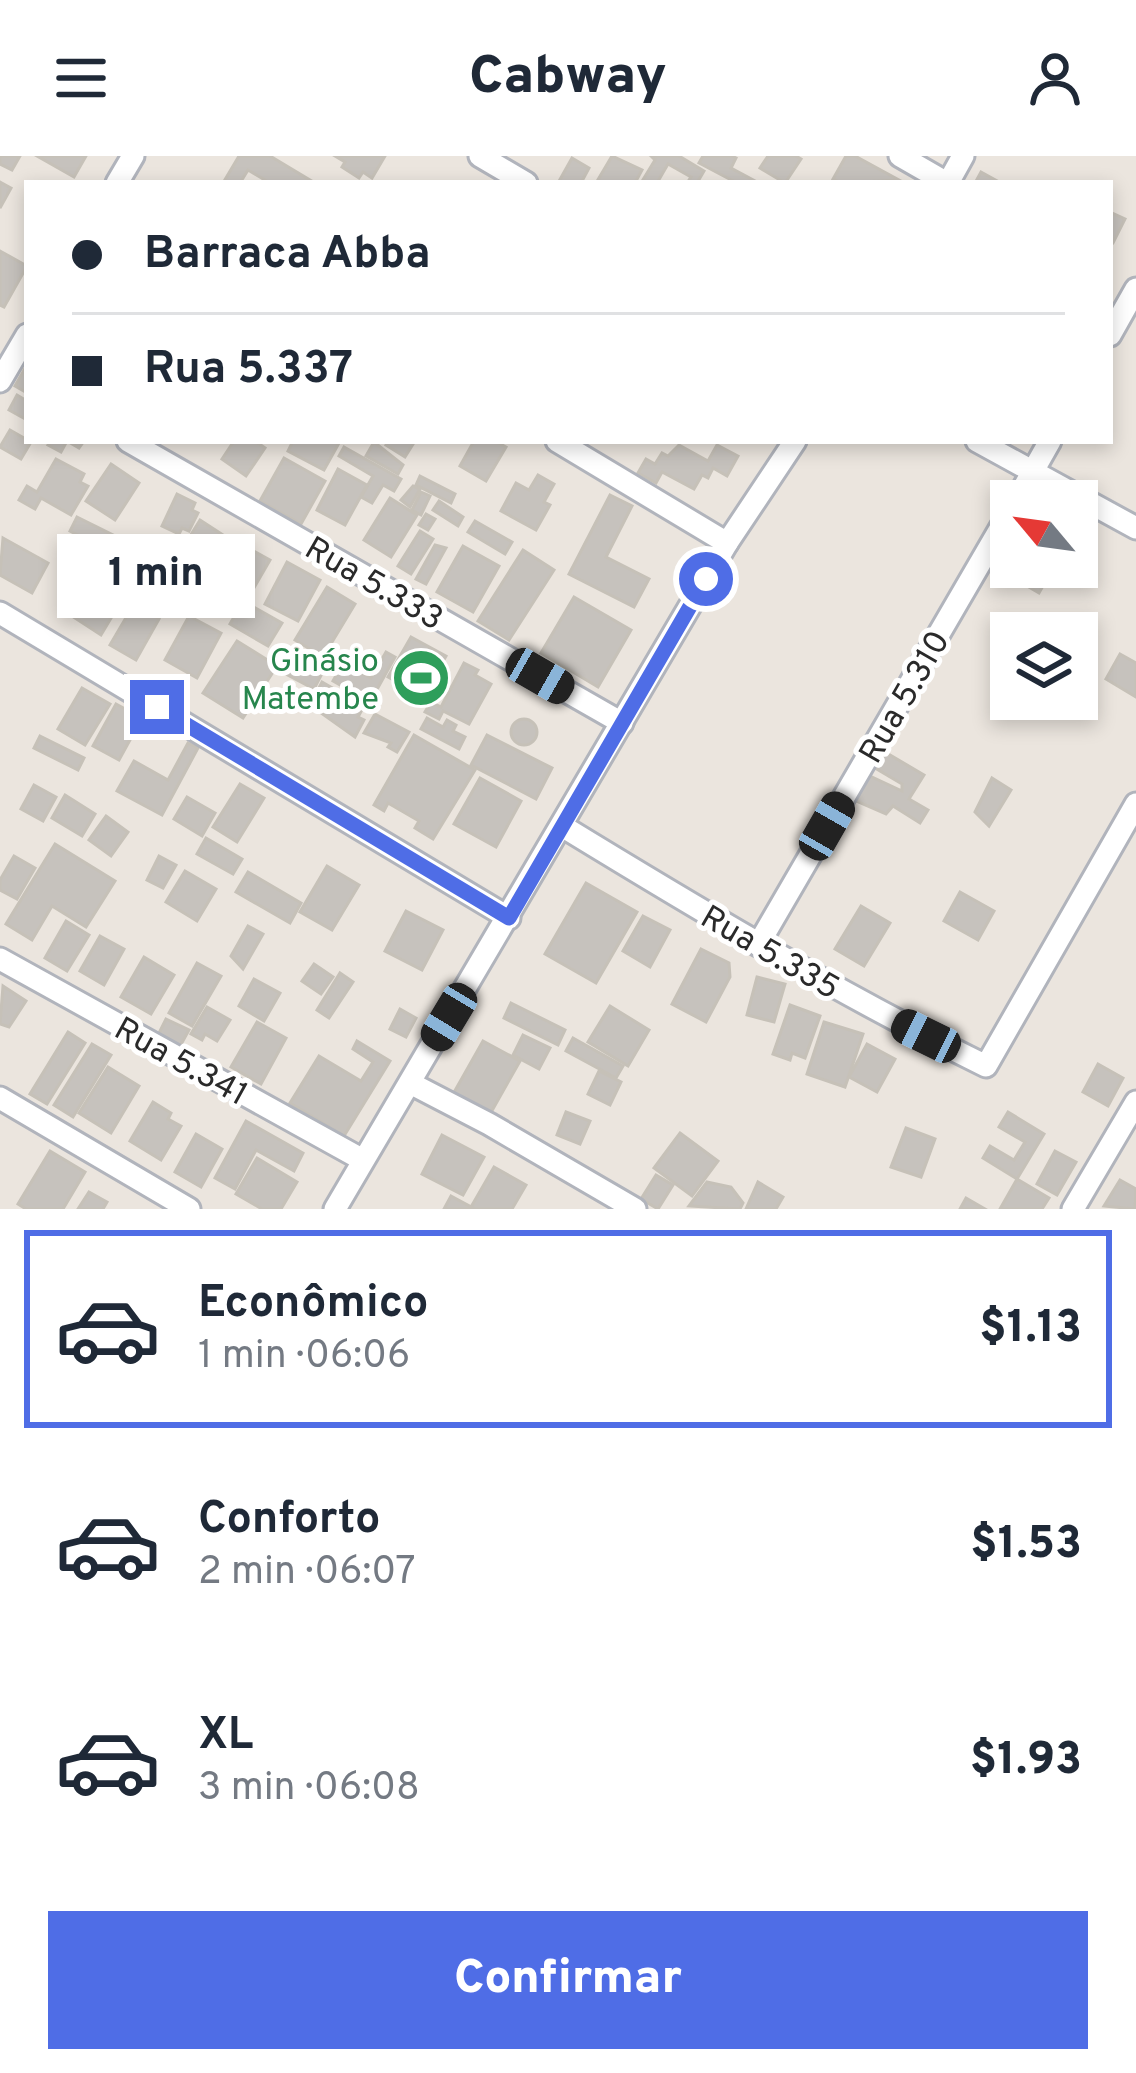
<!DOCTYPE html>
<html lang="pt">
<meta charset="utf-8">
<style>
:root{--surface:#fff;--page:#f2f2f3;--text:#1f2937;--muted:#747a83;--line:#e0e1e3;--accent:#4f6de6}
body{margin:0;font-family:Overpass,sans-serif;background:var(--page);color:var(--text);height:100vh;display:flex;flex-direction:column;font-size:45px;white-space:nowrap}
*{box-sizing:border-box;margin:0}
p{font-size:39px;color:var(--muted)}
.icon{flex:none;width:66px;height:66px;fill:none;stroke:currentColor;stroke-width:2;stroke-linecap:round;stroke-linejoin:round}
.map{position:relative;height:1053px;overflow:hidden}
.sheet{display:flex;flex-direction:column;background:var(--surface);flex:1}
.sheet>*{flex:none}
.banner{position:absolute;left:24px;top:24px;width:1089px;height:264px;border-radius:0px;box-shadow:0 6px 18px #0003;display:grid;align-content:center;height:264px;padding:0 48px;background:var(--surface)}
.needle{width:78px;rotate:299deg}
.controls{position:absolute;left:990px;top:324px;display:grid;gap:24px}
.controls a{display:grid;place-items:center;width:108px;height:108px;border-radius:0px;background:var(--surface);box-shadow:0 6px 18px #0003;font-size:60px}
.end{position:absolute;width:54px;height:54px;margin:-27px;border:15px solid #4f6de6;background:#fff;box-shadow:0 0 0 6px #fff}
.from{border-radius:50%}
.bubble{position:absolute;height:84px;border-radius:0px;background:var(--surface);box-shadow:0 6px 18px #0003;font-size:39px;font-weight:800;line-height:84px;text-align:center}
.car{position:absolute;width:36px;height:72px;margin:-36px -18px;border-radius:15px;box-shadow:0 0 9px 3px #0007;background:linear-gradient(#222 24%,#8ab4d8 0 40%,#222 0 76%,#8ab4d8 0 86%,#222 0)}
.banner b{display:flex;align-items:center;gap:42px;height:114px;font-size:45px}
.banner b+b{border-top:3px solid var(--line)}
.banner i{width:30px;height:30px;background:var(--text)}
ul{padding:21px 0 0;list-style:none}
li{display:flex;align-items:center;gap:36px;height:198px;margin:0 24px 18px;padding:0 24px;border:6px solid transparent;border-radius:0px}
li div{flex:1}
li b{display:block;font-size:45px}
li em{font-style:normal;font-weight:800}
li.on{border-color:var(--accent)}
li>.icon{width:108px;height:108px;stroke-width:1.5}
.action{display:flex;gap:24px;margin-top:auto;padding:24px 48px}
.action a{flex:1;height:138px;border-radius:0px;background:var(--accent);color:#fff;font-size:48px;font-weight:800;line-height:138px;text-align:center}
header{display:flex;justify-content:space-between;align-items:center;height:156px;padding:0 48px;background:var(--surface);font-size:54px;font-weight:800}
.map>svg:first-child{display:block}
.building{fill:#c6c2bd;stroke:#c6c1b8;stroke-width:3}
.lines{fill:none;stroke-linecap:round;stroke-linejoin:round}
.minor-casing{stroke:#b1b4bc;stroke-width:27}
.minor{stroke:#fff;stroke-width:21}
.route{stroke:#4f6de6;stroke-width:15}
.labels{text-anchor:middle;stroke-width:10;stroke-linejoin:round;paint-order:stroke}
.street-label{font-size:33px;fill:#2a2a2a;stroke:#fff}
.leisure-label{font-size:33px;fill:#27864d;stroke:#fff;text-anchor:end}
</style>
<header><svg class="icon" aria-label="menu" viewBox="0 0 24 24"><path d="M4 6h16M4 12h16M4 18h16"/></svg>Cabway<svg class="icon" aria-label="person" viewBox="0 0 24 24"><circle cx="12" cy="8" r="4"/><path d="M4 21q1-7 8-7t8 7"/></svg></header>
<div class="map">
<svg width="1136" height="1053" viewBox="0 0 1136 1053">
<rect width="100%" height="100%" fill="#ebe5de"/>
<g class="building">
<path d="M0,0H20L12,14L0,8Z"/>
<path d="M37,0H86L74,21Z"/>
<path d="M239,0H270L315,27H270L248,14L240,27H223Z"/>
<path d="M335,0H385L372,22L363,16L359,22L342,11L345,6Z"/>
<path d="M612,0L642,14L635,27H596Z"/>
<path d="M651,0H679L704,15L697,27H687L691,21L668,8L657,27H641L655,4Z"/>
<path d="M703,0H732L736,2L731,12L757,26L737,27L699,7Z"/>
<path d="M768,0H796L801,3L785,27L760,12Z"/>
<path d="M846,0H855L899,24L841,27L833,23Z"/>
<path d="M572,2L589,12L581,27H558Z"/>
<path d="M981,16L1001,27H975Z"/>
<path d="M0,26L11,32L0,52Z"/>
<path d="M1110,56L1125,63L1113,87L1110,86Z"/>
<path d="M0,95L27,110L4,151L0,149Z"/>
<path d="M27,209V237L15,230Z"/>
<path d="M17,239L27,245V264L9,254Z"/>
<path d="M10,274L31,286L21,303L0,291Z"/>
<path d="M51,285H84L79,292L67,285L61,296L48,289Z"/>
<path d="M234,285H255L265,292L246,320L222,303Z"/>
<path d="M293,285H334L339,287L324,314L288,295Z"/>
<path d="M389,285H415L405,301L386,289Z"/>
<path d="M474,285H495L506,291L486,325L460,310Z"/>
<path d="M374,286L403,309L398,318L366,300Z"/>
<path d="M679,289L708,305L717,289L738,300L727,320L713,312L708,322L702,319L694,333L662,316L656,327L638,317L646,303L655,308L662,297L668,300Z"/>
<path d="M344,291L401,323L394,335L383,329L372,347L361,341L373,320L339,300Z"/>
<path d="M284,302L325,325L301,368L260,345Z"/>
<path d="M56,303L84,318L80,326L88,330L71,359L41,342L35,353L19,344L27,330L37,336Z"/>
<path d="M111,308L139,327L115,364L86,345Z"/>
<path d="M338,313L367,329L345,369L317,354Z"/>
<path d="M538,319L554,328L544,346L550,349L536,374L501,355L516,327L529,334Z"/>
<path d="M420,320L455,338L451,347L416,329Z"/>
<path d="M413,330L420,333L410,351L401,344Z"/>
<path d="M421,336L430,340L421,359L412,354Z"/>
<path d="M177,338L195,347L192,354L198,357L189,375L182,372L179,378L162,370Z"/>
<path d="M610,339L632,350L606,401L649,423L634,451L569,418Z"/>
<path d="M390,342L417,359L391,401L364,384Z"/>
<path d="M439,345L463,361L458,370L433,354Z"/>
<path d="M426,358L435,363L428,374L419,369Z"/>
<path d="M77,361L115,380L108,394L70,375Z"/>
<path d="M200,364L223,379L203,413L179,398Z"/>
<path d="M475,365L512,386L505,398L468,376Z"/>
<path d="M420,375L433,383L411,418L398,410Z"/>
<path d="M3,382L48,407L32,437L0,419Z"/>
<path d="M241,388L270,404L248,442L219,426Z"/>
<path d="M435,389L446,392L426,428L416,423Z"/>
<path d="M463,390L499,410L473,456L437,436Z"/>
<path d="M523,394L554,414L509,484L478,465Z"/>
<path d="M140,395L223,444L214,459L176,436L169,447L148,435L155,424L131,410Z"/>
<path d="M1011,396V411L1052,414L1039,437L1000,414Z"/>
<path d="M287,406L320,424L298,465L265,448Z"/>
<path d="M94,424L123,442L101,479L72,460Z"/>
<path d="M327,431L355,448L323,501L295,484Z"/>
<path d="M574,441L631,474L598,531L541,497Z"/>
<path d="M243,445L282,467L268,490L230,468Z"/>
<path d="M134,448L159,463L136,504L110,489Z"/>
<path d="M189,460L221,477L197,522L165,504Z"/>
<path d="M411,481L446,500L423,541L388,521Z"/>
<path d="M237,485L277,510L243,562L203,537Z"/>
<path d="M293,491L327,508L314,533L280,515Z"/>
<path d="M386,496L395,501L370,546L333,525L343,507L371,522Z"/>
<path d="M1120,498L1136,507V541L1106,523Z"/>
<path d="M464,507L478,514L475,519L491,528L469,568L443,555L439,563L425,556L431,546L441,551Z"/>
<path d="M322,526L364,550L358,561L364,564L355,581L310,549Z"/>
<path d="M82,532L110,548L85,589L58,573Z"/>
<path d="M116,548L142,562L119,604L93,590Z"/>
<path d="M375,558L409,576L397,596L388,591L391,587L364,577Z"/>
<path d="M427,562L443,571L447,564L456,569L453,575L465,581L459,593L421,573Z"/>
<circle cx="524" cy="576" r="13"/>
<path d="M414,579L475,614L433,683L415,672L419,665L388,647L384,655L374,649Z"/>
<path d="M487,579L552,612L536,643L471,609Z"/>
<path d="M40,580L84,602L78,614L34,592Z"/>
<path d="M188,587L198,592L162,659L117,635L134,605L168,624Z"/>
<path d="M885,596L924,619L909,643L928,654L920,667L893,650L886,658L847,641L859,615L902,635V628L875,612Z"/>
<path d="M480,622L521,645L496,691L454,668Z"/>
<path d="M992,622L1011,634L989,670L975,656Z"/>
<path d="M240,628L264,642L237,686L213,671Z"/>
<path d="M34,629L56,641L43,665L21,653Z"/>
<path d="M65,639L95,658L82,680L52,662Z"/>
<path d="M187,641L215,657L202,680L174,663Z"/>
<path d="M106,660L128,676L111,700L89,684Z"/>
<path d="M206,682L242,703L233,718L197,698Z"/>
<path d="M55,688L115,725L86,771L52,750L32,784L6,768Z"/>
<path d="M14,700L35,712L17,743L0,734V724Z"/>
<path d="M159,700L176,709L163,732L147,724Z"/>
<path d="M327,710L359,729L332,774L300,756Z"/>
<path d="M185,715L216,733L197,765L166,746Z"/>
<path d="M248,716L301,747L290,767L236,736Z"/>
<path d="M586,727L637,756L596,827L545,798Z"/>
<path d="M960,736L994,755L978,784L944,765Z"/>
<path d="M861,750L890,767L864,810L835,793Z"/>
<path d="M406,755L443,774L422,814L385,795Z"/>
<path d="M643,760L670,774L650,811L623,795Z"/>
<path d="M66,765L89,779L67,815L45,802Z"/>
<path d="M248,770L263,778L243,813L231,800Z"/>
<path d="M100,780L124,793L104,829L80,815Z"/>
<path d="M701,793L729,807L730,821L706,866L672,848Z"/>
<path d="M144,801L174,819L151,858L121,841Z"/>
<path d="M197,807L221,820L192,870L169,857Z"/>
<path d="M314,808L333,821L321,838L302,825Z"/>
<path d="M340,817L353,826L329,862L317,854Z"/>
<path d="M757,821L785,828L774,866L747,859Z"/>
<path d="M254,823L280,837L264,865L239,850Z"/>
<path d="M3,830L26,845L9,871L0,868Z"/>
<path d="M511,847L565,874L558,889L504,862Z"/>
<path d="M790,849L820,860L805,902L792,897L790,904L773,898Z"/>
<path d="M610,850L649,874L628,910L588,886Z"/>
<path d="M207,851L230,864L217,885L205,878L202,884L191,878Z"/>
<path d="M400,853L416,862L406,881L390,873Z"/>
<path d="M166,863L189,874L179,892L157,881Z"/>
<path d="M257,866L286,882L261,928L231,911Z"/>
<path d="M824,866L863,878L845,931L807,918Z"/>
<path d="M68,876L85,887L47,948L30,938Z"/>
<path d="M523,879L550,892L539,913L513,899Z"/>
<path d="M573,882L623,910L616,922L566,895Z"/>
<path d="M357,885L390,905L344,980L290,947L319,900L361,925L373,906L353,893Z"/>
<path d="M483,885L520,905L489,960L452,940Z"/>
<path d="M92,888L111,899L73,961L54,949Z"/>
<path d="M867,888L895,903L877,936L849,921Z"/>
<path d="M1098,908L1123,922L1108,950L1083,936Z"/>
<path d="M108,911L139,930L111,977L79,957Z"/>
<path d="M599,915L621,926L610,949L588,938Z"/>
<path d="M153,946L171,957L168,963L181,970L161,1004L130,985Z"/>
<path d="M566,956L590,965L580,988L557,979Z"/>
<path d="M1008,956L1044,978L1017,1023L983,1002L990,990L1014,1004L1025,986L999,971Z"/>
<path d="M246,965L303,997L294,1015L256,994L235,1033L215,1022Z"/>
<path d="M906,972L935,983L921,1021L891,1011Z"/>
<path d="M680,977L718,1005L692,1040L654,1012Z"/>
<path d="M196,978L222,993L201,1031L175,1016Z"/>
<path d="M442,979L484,1001L463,1039L422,1018Z"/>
<path d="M50,995L85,1016L63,1053H26L18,1048Z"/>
<path d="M1055,995L1076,1006L1057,1039L1037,1028Z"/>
<path d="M257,1002L297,1026L281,1053H262L236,1038Z"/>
<path d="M494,1011L526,1029L512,1053H474L471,1051Z"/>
<path d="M656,1019L673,1029L658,1053L641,1043Z"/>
<path d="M1017,1023L1049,1042L1042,1053H1000Z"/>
<path d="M1120,1024L1136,1033L1135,1053L1104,1050Z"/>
<path d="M707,1026L731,1031L743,1047L740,1053L689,1050Z"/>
<path d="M758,1026L783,1041L776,1053H746Z"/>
<path d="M89,1036L107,1046L103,1053H78Z"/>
<path d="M451,1040L473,1052V1053H444Z"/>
<path d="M966,1042L985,1053H960Z"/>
</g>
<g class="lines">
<g class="minor-casing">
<g id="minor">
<path d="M480,0L526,27"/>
<path d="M900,0L947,27"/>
<path d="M117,27L133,0"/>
<path d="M948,27L963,0"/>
<path d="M1110,179L1136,133"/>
<path d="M0,225L27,179"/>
<path d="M128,285L622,567"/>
<path d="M557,285L727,387"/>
<path d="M977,285L1136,372"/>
<path d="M1016,345L1050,285"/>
<path d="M0,457L509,762"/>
<path d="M562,670C701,755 840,838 986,910L1136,648"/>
<path d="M758,789L1011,354"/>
<path d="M0,803L363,1004"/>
<path d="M410,927L489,968L635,1053"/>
<path d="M0,942L189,1053"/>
<path d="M335,1053L727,387L795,285"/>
<path d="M1073,1053L1136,946"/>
</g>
</g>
<use href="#minor" class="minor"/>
</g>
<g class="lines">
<path class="route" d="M157,551L509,762L706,423"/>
</g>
<defs>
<g id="stadium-disc" transform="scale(3)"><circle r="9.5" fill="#2e9e5b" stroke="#fff"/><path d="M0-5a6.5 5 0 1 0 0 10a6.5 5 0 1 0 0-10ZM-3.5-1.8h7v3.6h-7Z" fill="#fff"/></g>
</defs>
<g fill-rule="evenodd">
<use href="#stadium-disc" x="421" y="522"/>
</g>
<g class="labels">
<g class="street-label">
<text transform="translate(375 426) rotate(30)" y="12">Rua 5.333</text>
<text transform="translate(903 540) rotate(-60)" y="12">Rua 5.310</text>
<text transform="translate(771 795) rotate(30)" y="12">Rua 5.335</text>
<text transform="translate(182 904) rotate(29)" y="12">Rua 5.341</text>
</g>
<g class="leisure-label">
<text x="379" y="515">Ginásio<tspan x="379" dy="38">Matembe</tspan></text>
</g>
</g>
</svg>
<div class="controls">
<a><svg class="needle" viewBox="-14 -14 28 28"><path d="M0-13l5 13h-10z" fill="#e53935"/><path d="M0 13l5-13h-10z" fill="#747a83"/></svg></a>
<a><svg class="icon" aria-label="layers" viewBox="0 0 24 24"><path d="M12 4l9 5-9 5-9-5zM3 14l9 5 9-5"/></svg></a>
</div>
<i class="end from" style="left:706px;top:423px"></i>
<i class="end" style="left:157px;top:551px"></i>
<div class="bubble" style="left:57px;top:378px;width:198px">1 min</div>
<i class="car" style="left:540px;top:520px;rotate:120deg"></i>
<i class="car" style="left:827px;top:670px;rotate:30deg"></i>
<i class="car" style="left:449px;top:861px;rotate:211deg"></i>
<i class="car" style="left:926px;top:880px;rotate:296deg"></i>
<div class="banner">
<b><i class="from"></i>Barraca Abba</b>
<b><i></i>Rua 5.337</b>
</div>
</div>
<section class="sheet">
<ul>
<li class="on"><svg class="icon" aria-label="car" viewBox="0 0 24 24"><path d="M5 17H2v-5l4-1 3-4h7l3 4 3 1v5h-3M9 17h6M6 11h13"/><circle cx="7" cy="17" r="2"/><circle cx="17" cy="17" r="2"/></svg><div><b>Econômico</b><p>1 min · 06:06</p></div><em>$1.13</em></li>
<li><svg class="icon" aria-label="car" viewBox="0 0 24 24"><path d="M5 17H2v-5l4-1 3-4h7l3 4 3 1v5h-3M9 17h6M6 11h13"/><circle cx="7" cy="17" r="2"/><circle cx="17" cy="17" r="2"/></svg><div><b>Conforto</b><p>2 min · 06:07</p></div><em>$1.53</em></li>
<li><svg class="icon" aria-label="car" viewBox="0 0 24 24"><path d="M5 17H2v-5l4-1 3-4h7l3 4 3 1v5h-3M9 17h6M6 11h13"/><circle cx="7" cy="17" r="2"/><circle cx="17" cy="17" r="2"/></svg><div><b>XL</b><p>3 min · 06:08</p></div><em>$1.93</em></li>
</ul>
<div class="action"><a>Confirmar</a></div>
</section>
